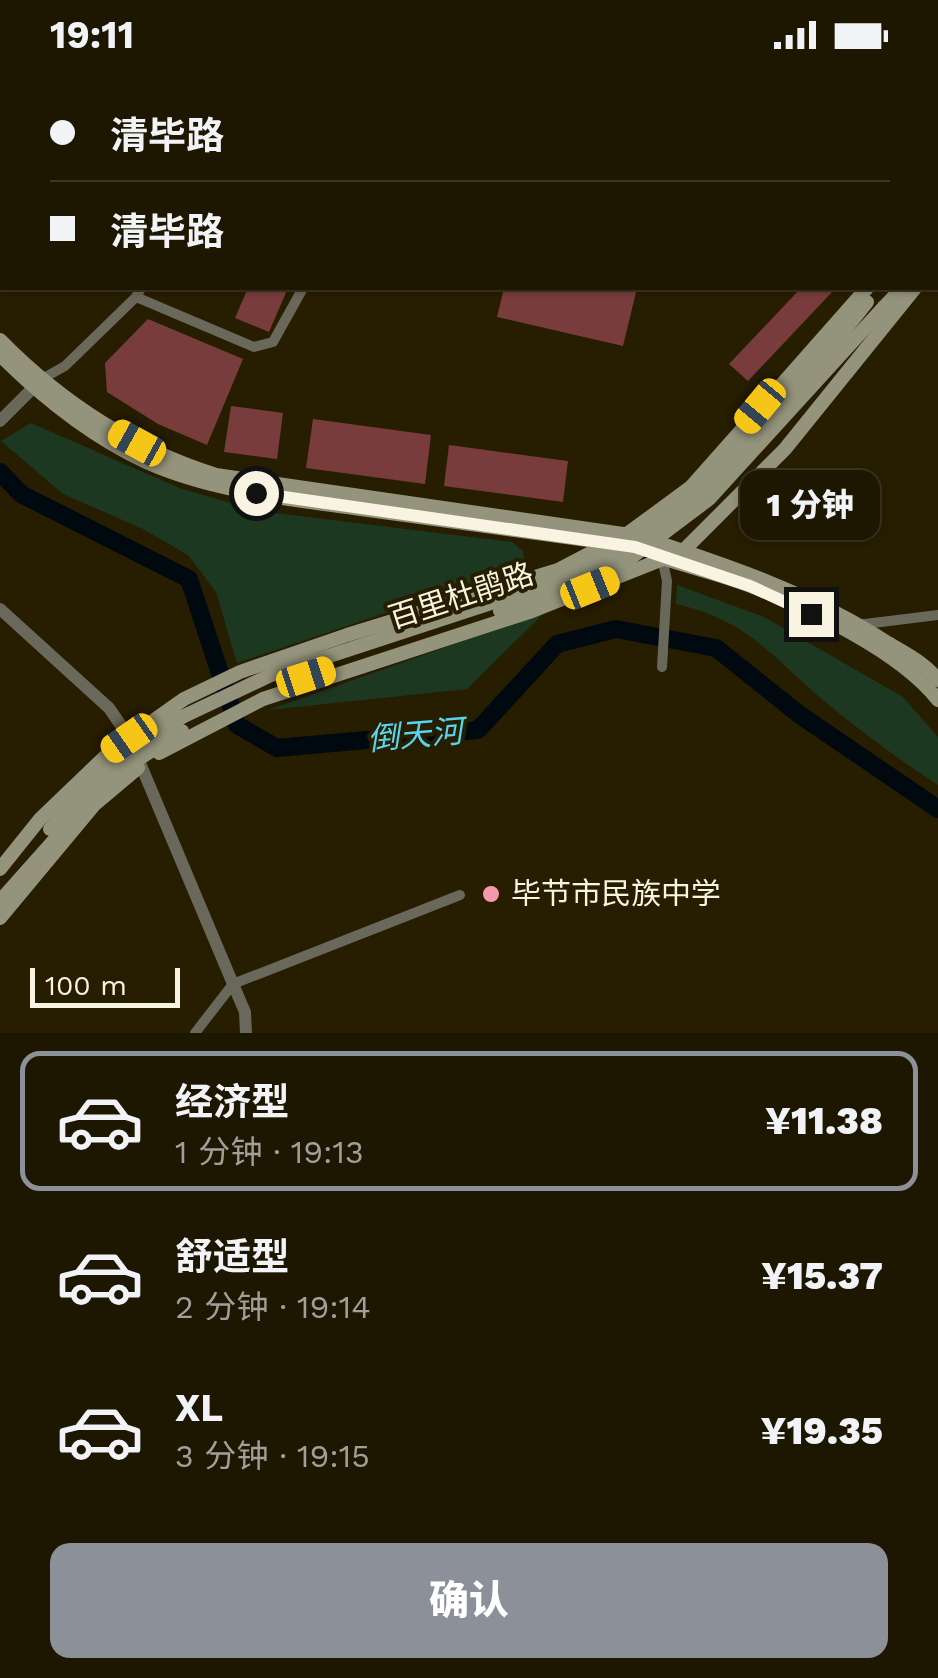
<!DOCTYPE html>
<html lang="zh">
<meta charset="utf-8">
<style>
:root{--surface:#1d1600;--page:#251f0a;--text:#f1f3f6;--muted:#a09f99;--line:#3b3522;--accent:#8c9099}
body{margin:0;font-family:"Work Sans","Noto Sans SC",sans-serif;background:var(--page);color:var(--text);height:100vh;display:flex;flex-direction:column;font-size:38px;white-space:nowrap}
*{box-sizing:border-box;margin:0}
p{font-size:32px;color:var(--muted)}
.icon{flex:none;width:55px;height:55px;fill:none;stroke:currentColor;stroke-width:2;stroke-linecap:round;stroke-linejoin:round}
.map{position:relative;height:963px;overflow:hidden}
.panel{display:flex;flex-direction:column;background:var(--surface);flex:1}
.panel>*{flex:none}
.banner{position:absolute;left:0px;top:0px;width:940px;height:220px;box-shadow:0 2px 8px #0004,0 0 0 2px var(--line);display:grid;align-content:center;height:220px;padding:0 50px;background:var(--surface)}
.scale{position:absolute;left:30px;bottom:25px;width:150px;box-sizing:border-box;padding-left:10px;border:5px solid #f9f3e1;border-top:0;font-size:28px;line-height:35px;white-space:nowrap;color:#f9f3e1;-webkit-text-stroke:8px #271d00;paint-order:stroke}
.end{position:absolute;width:45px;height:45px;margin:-22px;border:12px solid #f9f3e1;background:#111;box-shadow:0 0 0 5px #111}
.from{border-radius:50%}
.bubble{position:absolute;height:70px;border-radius:20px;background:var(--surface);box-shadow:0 2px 8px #0004,0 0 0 2px var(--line);font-size:32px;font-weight:800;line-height:70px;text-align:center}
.car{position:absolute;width:30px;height:60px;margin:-30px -15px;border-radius:12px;box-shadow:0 0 8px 2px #0007;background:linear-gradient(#f5c518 24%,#345 0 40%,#f5c518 0 76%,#345 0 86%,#f5c518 0)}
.banner b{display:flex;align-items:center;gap:35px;height:95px;font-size:38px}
.banner b+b{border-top:2px solid var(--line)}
.banner i{width:25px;height:25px;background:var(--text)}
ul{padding:18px 0 0;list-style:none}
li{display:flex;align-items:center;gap:30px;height:140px;margin:0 20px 15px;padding:0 30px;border:5px solid transparent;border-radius:20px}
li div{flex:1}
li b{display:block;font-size:38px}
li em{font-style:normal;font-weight:800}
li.current{border-color:var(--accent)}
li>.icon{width:90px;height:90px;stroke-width:1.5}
.cta{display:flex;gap:20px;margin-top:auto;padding:20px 50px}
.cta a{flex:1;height:115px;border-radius:20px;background:var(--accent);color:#fff;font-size:40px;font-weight:800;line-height:115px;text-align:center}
.status{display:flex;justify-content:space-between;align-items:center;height:70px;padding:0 50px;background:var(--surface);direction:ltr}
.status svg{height:28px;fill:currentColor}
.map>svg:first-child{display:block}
.green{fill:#1d3821}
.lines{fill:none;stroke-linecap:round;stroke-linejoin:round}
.river{stroke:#00090f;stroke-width:18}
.building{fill:#793c3c}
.minor{stroke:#69685a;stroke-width:10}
.tertiary{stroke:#69685a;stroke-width:12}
.secondary{stroke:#94937c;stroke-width:14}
.secondary-bridge{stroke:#94937c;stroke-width:14}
.route{stroke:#f9f3e1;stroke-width:12}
.poi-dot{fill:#f29aac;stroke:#271d00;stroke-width:4}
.labels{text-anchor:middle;stroke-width:8;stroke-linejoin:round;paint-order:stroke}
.street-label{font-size:30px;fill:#f9f3e1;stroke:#271d00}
.poi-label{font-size:30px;fill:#f9f3e1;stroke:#271d00;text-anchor:start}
.water-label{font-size:32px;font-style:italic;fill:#57d5f0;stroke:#271d00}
</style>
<div class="status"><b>19:11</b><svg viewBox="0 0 49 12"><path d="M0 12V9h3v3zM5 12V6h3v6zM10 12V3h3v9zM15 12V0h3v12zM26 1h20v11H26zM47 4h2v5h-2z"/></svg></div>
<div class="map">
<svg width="938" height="963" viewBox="0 0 938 963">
<rect width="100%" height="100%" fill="#271d00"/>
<g class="green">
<path d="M31,353L182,419L259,441L512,472L523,481L525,496L237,593L216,522L188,485L143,459L63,424L1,371Z"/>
<path d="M677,515L764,547L903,627L938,667V715C898,689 860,661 824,631C770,585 749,551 676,534Z"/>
<path d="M545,542L467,619L268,640Z"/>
</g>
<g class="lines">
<path class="river" d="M0,402L21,424L189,509L237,655L277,678L478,660L557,574L616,559L716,578L800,645L938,739"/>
</g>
<g class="building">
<path d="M248,218H288L269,262L235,248Z"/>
<path d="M504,218H637L623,276L497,247Z"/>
<path d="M801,218H830L833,221L748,311L729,294Z"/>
<path d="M148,249L243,289L207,375L158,354L107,322L105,293Z"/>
<path d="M231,336L283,343L277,389L224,382Z"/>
<path d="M313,349L431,365L425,414L306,398Z"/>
<path d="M449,375L568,391L563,432L444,416Z"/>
</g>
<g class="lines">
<g class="minor">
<path d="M472,0L484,2"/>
<path d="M833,0L835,2"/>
<path d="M245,2L247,0"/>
<path d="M379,2L380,0"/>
<path d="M136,227L254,277L273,272L303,218"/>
<path d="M42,309L65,296L136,227L141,218"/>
<path d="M662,488L667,511L662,597"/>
<path d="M857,555L938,545"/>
<path d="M195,963L233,914L460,825"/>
</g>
<g class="tertiary">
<path d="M0,351L40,311"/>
<path d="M0,539L109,638L129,667L233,914L245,942L246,963"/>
</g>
<g class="secondary">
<path d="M938,141V140"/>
<path d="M938,184V183"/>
<path d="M884,237L902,218"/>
<path d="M0,270C61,332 133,379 216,405L623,464"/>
<path d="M0,285C43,328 90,366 146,392C213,422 290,429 361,439C444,450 527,461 610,473"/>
<path d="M644,468C729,496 813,524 888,573C906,584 925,593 938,610"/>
<path d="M659,487C688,497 719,504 748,515C805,536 901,582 938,630"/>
<path d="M182,647L271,605L506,528"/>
<path d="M159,683L263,629L532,541L683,481L785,379L915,218"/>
<path d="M0,799L40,749L112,680L184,629L240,602L347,565L558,500L627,464L691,417L867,218"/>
<path d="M0,848L94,735L138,698"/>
</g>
<g class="secondary-bridge">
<path d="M506,528L560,513L653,461L703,419L837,270L867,232"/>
<path d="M500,541L557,524L628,490L709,429L884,237"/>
<path d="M50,759C93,711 128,682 182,647"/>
<path d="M0,831L98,721L140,688L182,661"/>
</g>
</g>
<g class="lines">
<path class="route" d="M256,423L635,477L750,516L811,544"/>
</g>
<circle class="poi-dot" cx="491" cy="824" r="10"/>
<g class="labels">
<g class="street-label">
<text transform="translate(461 526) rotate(-18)" y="10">百里杜鹃路</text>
</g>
<g class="poi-label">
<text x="511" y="834">毕节市民族中学</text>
</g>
<g class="water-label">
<text transform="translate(415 665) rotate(-5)" y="11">倒天河</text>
</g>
</g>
</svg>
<div class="scale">100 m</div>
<i class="end from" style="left:256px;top:423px"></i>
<i class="end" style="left:811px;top:544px"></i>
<div class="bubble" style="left:740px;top:400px;width:140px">1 分钟</div>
<i class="car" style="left:760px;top:336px;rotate:220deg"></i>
<i class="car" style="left:137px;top:373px;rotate:299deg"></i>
<i class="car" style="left:590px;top:518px;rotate:68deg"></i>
<i class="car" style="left:306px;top:607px;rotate:72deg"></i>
<i class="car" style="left:129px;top:668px;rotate:235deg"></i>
<div class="banner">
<b><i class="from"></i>清毕路</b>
<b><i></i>清毕路</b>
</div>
</div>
<section class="panel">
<ul>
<li class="current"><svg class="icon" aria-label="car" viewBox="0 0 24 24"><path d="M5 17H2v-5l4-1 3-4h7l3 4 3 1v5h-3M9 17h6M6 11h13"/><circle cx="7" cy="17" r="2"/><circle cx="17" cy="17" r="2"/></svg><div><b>经济型</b><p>1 分钟 · 19:13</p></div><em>¥11.38</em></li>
<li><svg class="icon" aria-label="car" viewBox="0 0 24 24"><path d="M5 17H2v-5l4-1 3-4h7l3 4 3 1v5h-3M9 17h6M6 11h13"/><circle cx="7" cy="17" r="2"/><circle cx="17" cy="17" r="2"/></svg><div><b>舒适型</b><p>2 分钟 · 19:14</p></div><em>¥15.37</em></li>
<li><svg class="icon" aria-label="car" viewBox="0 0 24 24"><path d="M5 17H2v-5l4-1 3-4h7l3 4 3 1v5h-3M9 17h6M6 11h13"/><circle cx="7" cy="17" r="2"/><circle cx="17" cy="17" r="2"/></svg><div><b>XL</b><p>3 分钟 · 19:15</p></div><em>¥19.35</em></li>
</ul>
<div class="cta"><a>确认</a></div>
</section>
